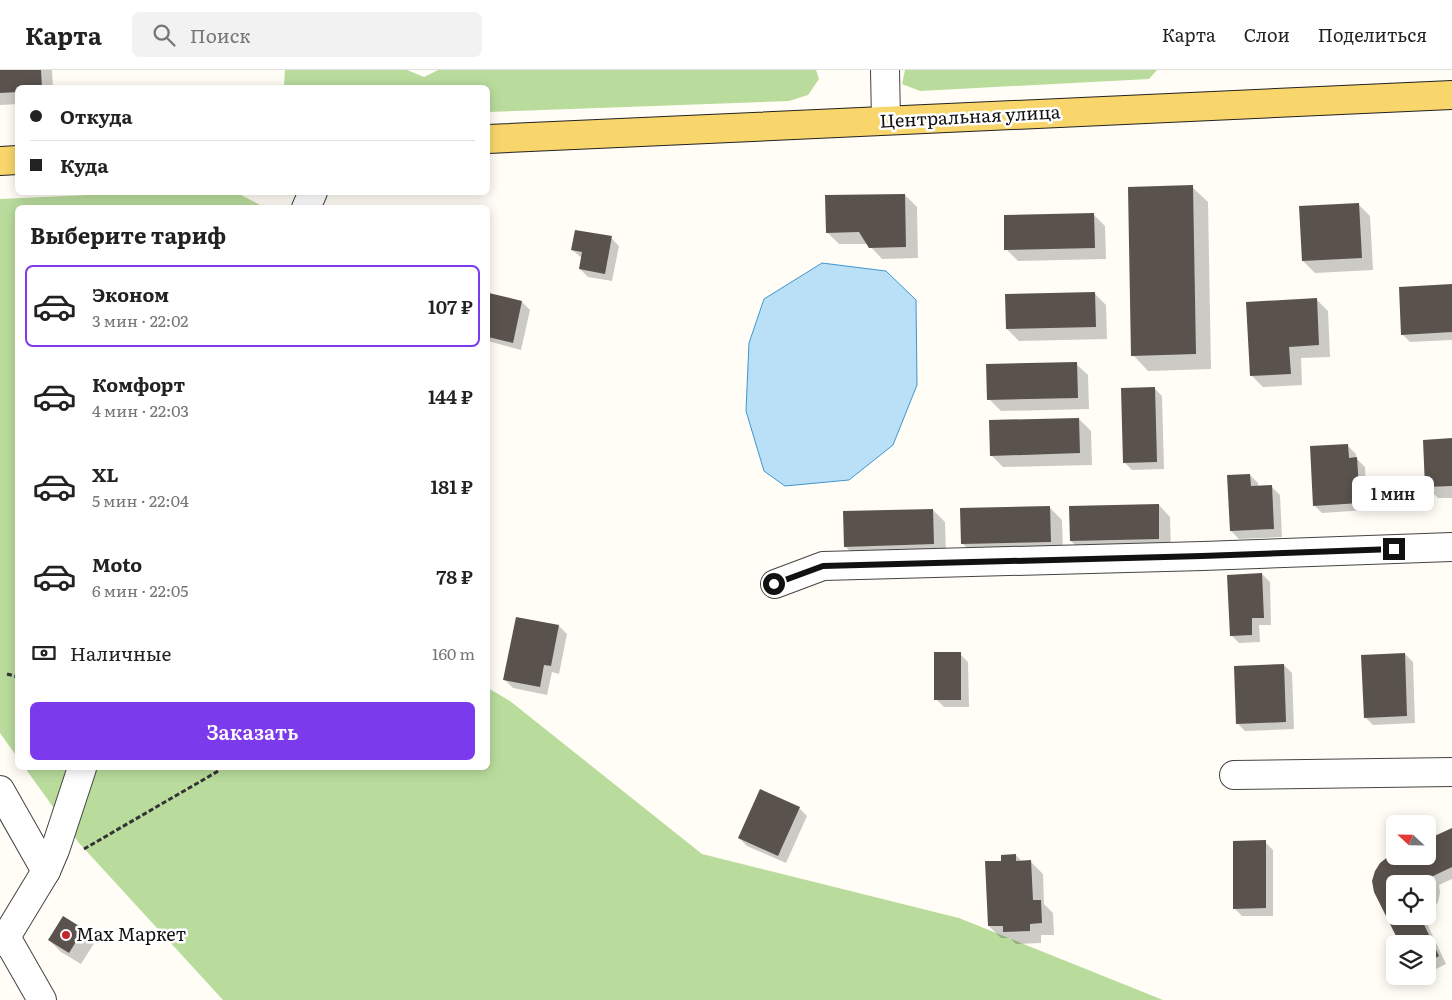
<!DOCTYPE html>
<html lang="ru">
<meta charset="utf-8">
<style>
:root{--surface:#fff;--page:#f2f2f2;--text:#222;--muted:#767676;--line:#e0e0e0;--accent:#7c3aed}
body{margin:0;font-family:Literata,serif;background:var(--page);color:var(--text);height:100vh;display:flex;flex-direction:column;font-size:19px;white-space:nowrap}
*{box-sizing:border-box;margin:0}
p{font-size:16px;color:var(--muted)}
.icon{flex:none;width:28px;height:28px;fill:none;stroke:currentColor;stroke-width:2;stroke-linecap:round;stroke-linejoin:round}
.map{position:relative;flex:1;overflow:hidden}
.details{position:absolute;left:15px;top:135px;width:475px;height:565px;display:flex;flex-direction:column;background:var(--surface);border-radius:8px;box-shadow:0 2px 12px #0003}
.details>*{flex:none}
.banner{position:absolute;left:15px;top:15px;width:475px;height:110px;border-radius:8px;box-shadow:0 2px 12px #0003;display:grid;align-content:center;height:110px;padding:0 15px;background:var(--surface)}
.needle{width:32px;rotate:292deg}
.tools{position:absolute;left:1386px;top:745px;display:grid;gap:10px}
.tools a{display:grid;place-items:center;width:50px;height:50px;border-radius:8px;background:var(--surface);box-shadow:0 2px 12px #0003;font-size:25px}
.end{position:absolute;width:22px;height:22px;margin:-11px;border:6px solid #111;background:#fff;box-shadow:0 0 0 2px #fff}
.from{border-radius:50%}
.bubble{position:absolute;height:35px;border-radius:8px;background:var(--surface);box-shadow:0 2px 12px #0003;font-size:16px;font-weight:600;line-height:35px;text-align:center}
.banner b{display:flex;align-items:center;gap:18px;height:48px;font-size:19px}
.banner b+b{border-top:1px solid var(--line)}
.banner i{width:12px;height:12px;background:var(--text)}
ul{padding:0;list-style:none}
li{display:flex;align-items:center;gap:15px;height:82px;margin:0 10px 8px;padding:0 5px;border:2px solid transparent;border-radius:8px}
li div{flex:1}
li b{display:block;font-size:19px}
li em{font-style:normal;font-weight:600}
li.on{border-color:var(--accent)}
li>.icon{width:45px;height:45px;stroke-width:1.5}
h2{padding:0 15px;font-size:22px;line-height:60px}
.pay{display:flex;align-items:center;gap:12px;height:55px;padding:0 15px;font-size:19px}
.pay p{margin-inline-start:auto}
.primary-button{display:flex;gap:10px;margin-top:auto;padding:10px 15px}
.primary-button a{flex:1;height:58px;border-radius:8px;background:var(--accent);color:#fff;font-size:20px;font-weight:600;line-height:58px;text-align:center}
header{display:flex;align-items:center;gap:30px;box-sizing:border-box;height:70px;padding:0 25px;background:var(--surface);border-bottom:1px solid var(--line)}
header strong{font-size:24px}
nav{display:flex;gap:28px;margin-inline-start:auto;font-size:18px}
.search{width:350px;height:45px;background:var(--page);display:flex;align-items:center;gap:12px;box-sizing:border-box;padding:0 18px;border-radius:8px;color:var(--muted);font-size:19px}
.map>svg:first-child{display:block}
.forest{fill:#b9dc9c}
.water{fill:#b9e0f7;stroke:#3f96cf}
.shadow{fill:#0003}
.building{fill:#5a524d}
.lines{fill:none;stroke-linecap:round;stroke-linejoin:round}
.minor-casing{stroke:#444;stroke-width:30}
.major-casing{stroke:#222;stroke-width:30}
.path{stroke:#333;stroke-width:3;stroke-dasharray:5 2.5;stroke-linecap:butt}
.minor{stroke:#fff;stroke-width:28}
.major{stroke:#f9d66b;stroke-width:28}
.route{stroke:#111;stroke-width:6}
.poi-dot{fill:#c4262e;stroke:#fff;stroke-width:2}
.labels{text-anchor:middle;stroke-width:5;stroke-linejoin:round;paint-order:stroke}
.street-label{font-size:18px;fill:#111;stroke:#fff}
.poi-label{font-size:18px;fill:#111;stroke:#fff;text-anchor:start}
</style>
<header>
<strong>Карта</strong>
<div class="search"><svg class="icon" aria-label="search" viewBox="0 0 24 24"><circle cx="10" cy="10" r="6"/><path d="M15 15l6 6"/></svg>Поиск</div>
<nav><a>Карта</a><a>Слои</a><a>Поделиться</a></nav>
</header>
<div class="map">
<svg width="1452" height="930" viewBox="0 0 1452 930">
<rect width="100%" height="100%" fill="#fffdf5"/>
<g class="forest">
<path d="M285,0H407L424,7L438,0H816L819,9L808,25L789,31L488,42V18L284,17Z"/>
<path d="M905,0H1157L1149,9L920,21L902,14Z"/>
<path d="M235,122L264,137L18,138L17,687L0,663V129L134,123Z"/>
<path d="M488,618L510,631L702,784L959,848L1163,930H223L79,773L25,698H488Z"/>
</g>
<path class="water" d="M822,193L886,201L916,230L917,315L893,375L849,410L785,416L764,401L746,341L749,273L764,229Z"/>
<g class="shadow">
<path d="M0,0H52L53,18H18V34L0,35Z"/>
<path d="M1192,117L1208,132L1211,299L1148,301L1133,285Z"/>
<path d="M905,125L917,137L918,188L882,189L868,174H839L827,162Z"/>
<path d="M1358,134L1370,146L1373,200L1315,203L1303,191Z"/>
<path d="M1093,144L1105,156L1106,189L1018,191L1006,179Z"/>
<path d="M611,168L619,176L612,211L588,207L580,199L582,188L572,180Z"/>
<path d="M1452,215V270L1410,272L1402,264Z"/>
<path d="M1094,223L1106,235L1107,269L1019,271L1007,259Z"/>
<path d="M490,225L522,232L530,240L521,280L488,271V237Z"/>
<path d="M1316,229L1328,241L1330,287L1301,288L1302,315L1263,317L1251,305Z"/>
<path d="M1076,294L1088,305L1089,339L1001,341L989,329Z"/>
<path d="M1154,318L1162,326L1164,399L1132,400L1124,392Z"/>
<path d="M1079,349L1091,361L1092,395L1003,397L991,385Z"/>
<path d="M1452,369V428H1438L1426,416Z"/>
<path d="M1348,376L1356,384V388L1365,397L1367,440L1322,443L1314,435Z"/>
<path d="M1250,405L1258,413V417H1272L1280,425L1282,467L1239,469L1231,461Z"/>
<path d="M1159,435L1170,447L1171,481L1083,483L1071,471Z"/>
<path d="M1050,438L1062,450L1063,483L974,485L962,473Z"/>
<path d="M933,440L945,452L946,486L857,488L845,476Z"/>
<path d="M1262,504L1270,512L1271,555H1259L1260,572L1239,573L1231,565Z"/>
<path d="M559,556L567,564L559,604L552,602L547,625L513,618L505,610Z"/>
<path d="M960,584L968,592L969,637H944L936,629Z"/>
<path d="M1405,584L1413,592L1415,653L1373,655L1365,647Z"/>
<path d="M1284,595L1292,603L1294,659L1245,661L1237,653Z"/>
<path d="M799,738L807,746L786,793L747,776L739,768Z"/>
<path d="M1452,759V809L1439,815L1440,822L1438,832L1433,840L1428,844V814H1395V846H1425L1424,847L1446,894L1428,903V874H1401L1375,822L1395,786H1428V771Z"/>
<path d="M1265,772L1273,780V846H1242L1234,838Z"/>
<path d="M1016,785L1022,792H1031L1043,804L1044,834L1053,843L1054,865H1041V873L1016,874L1010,868H1001L989,856L1003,792Z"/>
<path d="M83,860L95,872L81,894L61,882L49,870Z"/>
</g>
<g class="building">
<path d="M0,0H41L42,18H18V22L0,23Z"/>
<path d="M1193,115L1196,284L1131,286L1128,117Z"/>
<path d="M905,124L906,177L869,178L859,162L826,163L825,125Z"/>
<path d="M1359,133L1362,188L1302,191L1299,136Z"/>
<path d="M1094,143L1095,178L1004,180V145Z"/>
<path d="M575,160L612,166L605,204L579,199L582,182L571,180Z"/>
<path d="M1452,214V262L1401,265L1399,217Z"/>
<path d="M1095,222L1096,257L1006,259L1005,224Z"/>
<path d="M489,223L522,231L513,273L488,267V231Z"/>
<path d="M1317,228L1319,275L1289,277L1291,304L1250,306L1246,232Z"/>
<path d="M1077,292L1078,328L987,330L986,294Z"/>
<path d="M1155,317L1157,392L1123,393L1121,318Z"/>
<path d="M1079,348L1080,383L990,386L989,350Z"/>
<path d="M1452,368V416L1425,417L1423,370Z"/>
<path d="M1348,374L1349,388L1357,387L1360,433L1313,436L1310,376Z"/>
<path d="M1250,404L1251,416L1272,415L1274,459L1230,461L1227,405Z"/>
<path d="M1159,434V469L1070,471L1069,436Z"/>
<path d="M1050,436L1051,472L961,474L960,438Z"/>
<path d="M933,439L934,474L844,477L843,441Z"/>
<path d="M1262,503L1264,548H1252V565L1230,566L1227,505Z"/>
<path d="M516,547L559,555L551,596L544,595L540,617L503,610Z"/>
<rect x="934" y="582" width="27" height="48"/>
<path d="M1405,583L1407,646L1364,648L1361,585Z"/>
<path d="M1284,594L1286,652L1236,654L1234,596Z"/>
<path d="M760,719L800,737L778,786L738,768Z"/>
<path d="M1452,758V797L1431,807L1432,814L1430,824L1428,828V814H1395V846H1420L1439,886L1428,892V874H1400L1374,822L1372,811L1375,801L1380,793L1389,786L1395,784V786H1428V769Z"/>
<path d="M1266,770V838L1233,839V771Z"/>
<path d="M1016,784V791L1031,790L1033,830H1041L1042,853L1030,854V861L1003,862V856H988L985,791H1001V785Z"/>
<path d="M63,846L84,859L69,883L48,870Z"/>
</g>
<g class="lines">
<g class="minor-casing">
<g id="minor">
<path d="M885,0L886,50"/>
<path d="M306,138L313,122"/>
<path d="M775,514L823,496L1203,486L1452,477"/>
<path d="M1234,705L1452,702"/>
<path d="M0,720L46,801"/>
<path d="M6,867L42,930"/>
<path d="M0,872L6,867L46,801L55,780L82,698"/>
</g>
</g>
<g class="major-casing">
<g id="major">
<path d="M488,69L1452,25"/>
<path d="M0,91L18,90"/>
</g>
</g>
<g class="path">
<path d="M7,604L18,607"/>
<path d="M84,779L220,700"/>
</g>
<use href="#minor" class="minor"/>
<use href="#major" class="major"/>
</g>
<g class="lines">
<path class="route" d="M774,514L823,496L1202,486L1394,479"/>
</g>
<circle class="poi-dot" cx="66" cy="865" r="5"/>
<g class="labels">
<g class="street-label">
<text transform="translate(970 47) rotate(-3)" y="6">Центральная улица</text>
</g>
<g class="poi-label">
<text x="76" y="871">Мах Маркет</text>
</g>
</g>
</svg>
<div class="tools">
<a><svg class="needle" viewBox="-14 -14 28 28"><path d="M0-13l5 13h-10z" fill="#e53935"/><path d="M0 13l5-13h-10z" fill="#767676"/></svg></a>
<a><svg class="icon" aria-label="locate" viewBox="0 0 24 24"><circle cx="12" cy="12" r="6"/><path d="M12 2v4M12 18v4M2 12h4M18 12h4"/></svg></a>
<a><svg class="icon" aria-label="layers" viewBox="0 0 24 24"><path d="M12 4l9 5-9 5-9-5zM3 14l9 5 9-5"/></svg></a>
</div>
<i class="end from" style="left:774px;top:514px"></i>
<i class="end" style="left:1394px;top:479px"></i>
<div class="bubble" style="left:1352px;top:406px;width:82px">1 мин</div>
<div class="banner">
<b><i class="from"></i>Откуда</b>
<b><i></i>Куда</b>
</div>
<section class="details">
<h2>Выберите тариф</h2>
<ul>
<li class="on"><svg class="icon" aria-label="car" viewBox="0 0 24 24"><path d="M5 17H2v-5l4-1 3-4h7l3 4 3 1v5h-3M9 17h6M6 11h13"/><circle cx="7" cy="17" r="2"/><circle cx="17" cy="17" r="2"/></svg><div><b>Эконом</b><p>3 мин · 22:02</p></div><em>107 ₽</em></li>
<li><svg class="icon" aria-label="car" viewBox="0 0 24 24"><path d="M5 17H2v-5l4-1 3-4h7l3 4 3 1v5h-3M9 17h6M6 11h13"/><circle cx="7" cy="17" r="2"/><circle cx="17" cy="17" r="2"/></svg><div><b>Комфорт</b><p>4 мин · 22:03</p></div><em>144 ₽</em></li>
<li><svg class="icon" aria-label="car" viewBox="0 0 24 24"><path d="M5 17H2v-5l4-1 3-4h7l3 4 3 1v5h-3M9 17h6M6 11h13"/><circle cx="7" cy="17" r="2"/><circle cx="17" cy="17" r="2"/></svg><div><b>XL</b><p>5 мин · 22:04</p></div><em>181 ₽</em></li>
<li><svg class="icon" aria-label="car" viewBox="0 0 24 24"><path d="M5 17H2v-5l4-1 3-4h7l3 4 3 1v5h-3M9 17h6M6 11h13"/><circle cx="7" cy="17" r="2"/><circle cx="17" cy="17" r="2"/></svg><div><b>Moto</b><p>6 мин · 22:05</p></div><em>78 ₽</em></li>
</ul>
<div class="pay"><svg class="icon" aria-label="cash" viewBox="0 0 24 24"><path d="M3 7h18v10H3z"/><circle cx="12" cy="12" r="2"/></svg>Наличные<p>160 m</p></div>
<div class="primary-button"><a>Заказать</a></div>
</section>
</div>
